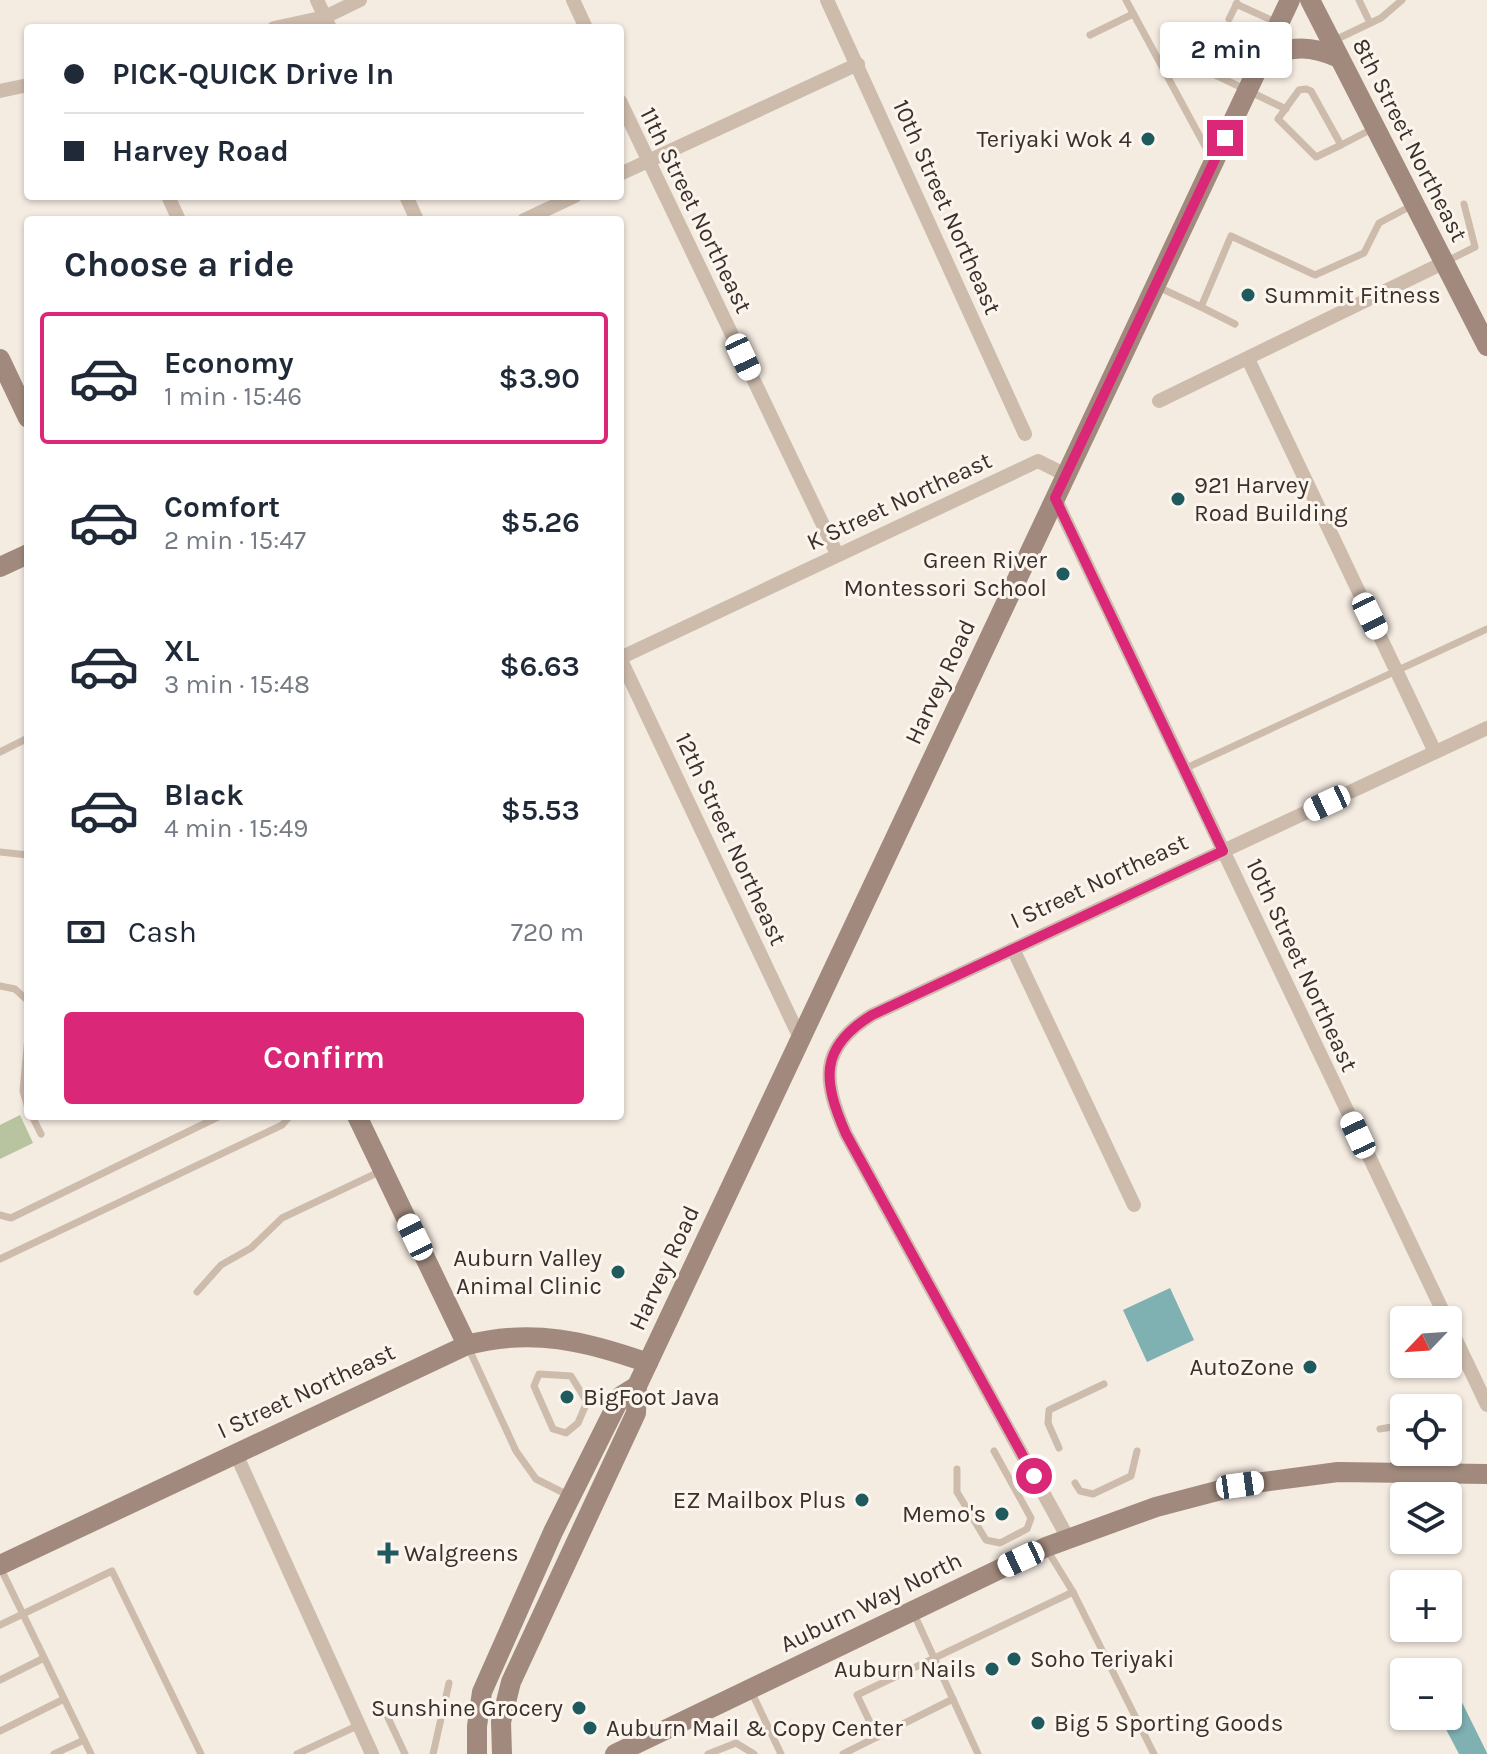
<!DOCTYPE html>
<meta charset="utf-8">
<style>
:root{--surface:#fff;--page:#f6f6f7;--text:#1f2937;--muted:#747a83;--line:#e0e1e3;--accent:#db2777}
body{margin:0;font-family:Karla,sans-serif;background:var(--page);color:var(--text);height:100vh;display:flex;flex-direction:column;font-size:30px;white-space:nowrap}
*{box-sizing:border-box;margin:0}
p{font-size:26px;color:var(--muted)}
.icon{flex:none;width:44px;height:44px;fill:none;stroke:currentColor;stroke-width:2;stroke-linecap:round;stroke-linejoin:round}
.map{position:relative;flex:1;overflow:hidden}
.side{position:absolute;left:24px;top:216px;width:600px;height:904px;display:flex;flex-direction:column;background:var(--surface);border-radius:8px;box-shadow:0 2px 6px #0004}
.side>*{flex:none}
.guide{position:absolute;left:24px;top:24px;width:600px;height:176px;border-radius:8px;box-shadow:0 2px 6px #0004;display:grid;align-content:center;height:176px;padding:0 40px;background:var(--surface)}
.needle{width:52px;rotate:245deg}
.fabs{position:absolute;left:1390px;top:1306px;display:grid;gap:16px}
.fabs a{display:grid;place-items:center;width:72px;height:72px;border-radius:8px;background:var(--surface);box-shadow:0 2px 6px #0004;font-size:40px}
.end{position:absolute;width:36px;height:36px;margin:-18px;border:10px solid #db2777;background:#fff;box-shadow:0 0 0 4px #fff}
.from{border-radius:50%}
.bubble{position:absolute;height:56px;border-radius:8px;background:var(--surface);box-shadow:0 2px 6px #0004;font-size:26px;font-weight:600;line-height:56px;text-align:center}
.car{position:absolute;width:24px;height:48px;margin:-24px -12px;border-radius:10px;box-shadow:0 0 6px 2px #0007;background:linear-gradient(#fff 24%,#345 0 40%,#fff 0 76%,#345 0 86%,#fff 0)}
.guide b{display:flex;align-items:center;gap:28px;height:76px;font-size:30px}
.guide b+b{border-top:2px solid var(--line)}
.guide i{width:20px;height:20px;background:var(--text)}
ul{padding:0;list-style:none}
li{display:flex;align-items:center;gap:24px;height:132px;margin:0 16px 12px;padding:0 24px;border:4px solid transparent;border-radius:8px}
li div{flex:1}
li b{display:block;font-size:30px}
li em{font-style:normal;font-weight:600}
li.current{border-color:var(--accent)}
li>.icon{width:72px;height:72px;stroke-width:1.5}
h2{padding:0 40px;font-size:36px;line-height:96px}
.pay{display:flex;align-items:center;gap:20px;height:88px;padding:0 40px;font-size:30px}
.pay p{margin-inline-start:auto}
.button{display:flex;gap:16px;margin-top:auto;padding:16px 40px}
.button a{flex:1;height:92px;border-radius:8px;background:var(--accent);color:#fff;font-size:32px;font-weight:600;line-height:92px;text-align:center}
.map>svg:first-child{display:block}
.green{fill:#b8c4a0}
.water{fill:#7fb0b2}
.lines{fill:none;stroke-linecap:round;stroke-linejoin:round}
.lane{stroke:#cdbbac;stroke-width:7}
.street{stroke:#cdbbac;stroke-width:14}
.secondary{stroke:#a18a7d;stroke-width:20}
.route{stroke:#db2777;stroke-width:10}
.poi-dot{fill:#1f5a5e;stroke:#fbf5ee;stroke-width:3}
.labels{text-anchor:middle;stroke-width:6;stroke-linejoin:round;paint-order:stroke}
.poi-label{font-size:24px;fill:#3b302b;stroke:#fbf5ee;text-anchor:end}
.street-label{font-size:24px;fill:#3b302b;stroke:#fbf5ee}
</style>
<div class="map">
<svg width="1487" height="1754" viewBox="0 0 1487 1754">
<rect width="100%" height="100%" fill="#f4ebe1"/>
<path class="green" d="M20,1115L33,1143L0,1159V1125Z"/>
<g class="water">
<path d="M1170,1288L1194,1340L1147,1362L1123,1310Z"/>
<path d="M1448,1674L1487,1753V1754H1459L1439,1716H1448Z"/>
</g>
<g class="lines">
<g class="lane">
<path d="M1126,0L1211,157"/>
<path d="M1359,0L1370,23"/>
<path d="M1236,4L1278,23"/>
<path d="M1229,19L1237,3"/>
<path d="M1090,35L1133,14"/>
<path d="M1333,41L1381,18L1402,0"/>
<path d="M1218,42L1205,70L1286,109"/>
<path d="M1306,89L1311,91L1341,145L1316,157L1278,119L1299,90Z"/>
<path d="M1341,145L1374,128"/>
<path d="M1445,262L1475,247L1464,204"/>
<path d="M1156,286L1201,307"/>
<path d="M1235,324L1201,307L1231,236L1315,275L1364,253L1379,223L1411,206"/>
<path d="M0,752L28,738"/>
<path d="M1184,769L1487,629"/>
<path d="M0,852L28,855"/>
<path d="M0,986L15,989L28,1001"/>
<path d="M28,1037L23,1091L28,1108"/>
<path d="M32,1116L41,1134"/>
<path d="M0,1215L11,1218L220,1116"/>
<path d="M0,1259L282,1125L290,1116"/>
<path d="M197,1292L221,1265L251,1248L282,1218L379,1172"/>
<path d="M468,1347L516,1451L536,1479L570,1496"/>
<path d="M539,1374L571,1376L587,1402L578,1423L566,1433L553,1429L534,1386Z"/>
<path d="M1380,1429L1404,1425"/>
<path d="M1059,1448L1048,1423L1049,1410L1104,1384"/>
<path d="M957,1469V1492L986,1540L1000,1543L1027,1529L1031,1518L994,1451"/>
<path d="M1075,1483L1080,1491L1093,1494L1131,1476L1137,1451"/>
<path d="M1,1569L91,1754"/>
<path d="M1073,1592L1154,1754"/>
<path d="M914,1614L978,1754"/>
<path d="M0,1625L112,1571L201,1754"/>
<path d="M0,1680L44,1658"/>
<path d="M751,1691L781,1754"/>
<path d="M383,1707L405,1754"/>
<path d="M0,1731L64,1699"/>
<path d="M877,1737L857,1695L1073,1592L1046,1548"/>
<path d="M54,1754L84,1740"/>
<path d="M297,1754L359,1725"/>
<path d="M433,1754L449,1683"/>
<path d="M708,1754L736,1743L754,1754"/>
<path d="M843,1754L953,1699"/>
</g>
<g class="street">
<path d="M317,0L330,28"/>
<path d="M573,0L586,28"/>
<path d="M827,0L1025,434"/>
<path d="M274,28L325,17L360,0"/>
<path d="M0,91L28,85"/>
<path d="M620,101L837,554"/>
<path d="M620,174L858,64"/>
<path d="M168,196L179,220"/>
<path d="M406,196L417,220"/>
<path d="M524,220L575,196"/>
<path d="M1248,359L1435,752"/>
<path d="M1159,401L1443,263"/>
<path d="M1055,498L1447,1320"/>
<path d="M1013,949L1134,1205"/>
<path d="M801,1040L620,658L1038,461L1066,475"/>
<path d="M1448,1323L1487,1405"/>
<path d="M236,1454L372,1754"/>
<path d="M1068,1538L846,1134C823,1081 818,1048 872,1015L1487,728"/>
</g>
<g class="secondary">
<path d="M1310,0L1487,346"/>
<path d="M1264,57C1292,46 1311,45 1339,58"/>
<path d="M0,359L28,418"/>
<path d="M0,567L28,554"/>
<path d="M357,1116L467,1345"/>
<path d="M0,1565L467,1345C532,1328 586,1341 648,1363"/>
<path d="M477,1754V1726L482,1692L553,1532L621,1396L637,1386"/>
<path d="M502,1754L501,1722L511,1682L636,1413L637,1386L1290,0"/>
<path d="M615,1754L1046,1547L1156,1507L1240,1485L1338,1472L1487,1474"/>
</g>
</g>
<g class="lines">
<path class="route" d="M1034,1476L846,1134C823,1081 818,1048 872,1015L1223,851L1055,498L1225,138"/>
</g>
<g class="poi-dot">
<circle cx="1148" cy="139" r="8"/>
<circle cx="1248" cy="295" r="8"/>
<circle cx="1178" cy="499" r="8"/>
<circle cx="1063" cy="574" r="8"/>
<circle cx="618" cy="1272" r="8"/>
<circle cx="1310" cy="1367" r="8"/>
<circle cx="567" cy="1397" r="8"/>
<circle cx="862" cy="1500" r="8"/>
<circle cx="1002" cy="1514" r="8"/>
<path d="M384 1541h8v8h8v8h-8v8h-8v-8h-8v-8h8z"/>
<circle cx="1014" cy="1659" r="8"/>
<circle cx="992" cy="1669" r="8"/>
<circle cx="579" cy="1708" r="8"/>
<circle cx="1038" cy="1723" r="8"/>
<circle cx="590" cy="1728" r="8"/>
</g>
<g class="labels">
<g class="poi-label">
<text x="1132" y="147">Teriyaki Wok 4</text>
<text x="1264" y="303" text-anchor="start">Summit Fitness</text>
<text x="1194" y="493" text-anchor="start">921 Harvey<tspan x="1194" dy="28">Road Building</tspan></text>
<text x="1047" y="568">Green River<tspan x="1047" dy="28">Montessori School</tspan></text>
<text x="602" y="1266">Auburn Valley<tspan x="602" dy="28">Animal Clinic</tspan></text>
<text x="1294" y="1375">AutoZone</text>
<text x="583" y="1405" text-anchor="start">BigFoot Java</text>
<text x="846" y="1508">EZ Mailbox Plus</text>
<text x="986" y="1522">Memo's</text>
<text x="404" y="1561" text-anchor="start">Walgreens</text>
<text x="1030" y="1667" text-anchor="start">Soho Teriyaki</text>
<text x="976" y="1677">Auburn Nails</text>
<text x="563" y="1716">Sunshine Grocery</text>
<text x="1054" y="1731" text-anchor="start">Big 5 Sporting Goods</text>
<text x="606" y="1736" text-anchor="start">Auburn Mail &amp; Copy Center</text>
</g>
<g class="street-label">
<text transform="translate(1410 140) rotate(63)" y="8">8th Street Northeast</text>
<text transform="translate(947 207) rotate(66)" y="8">10th Street Northeast</text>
<text transform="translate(696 210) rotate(64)" y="8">11th Street Northeast</text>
<text transform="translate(899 501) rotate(-25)" y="8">K Street Northeast</text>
<text transform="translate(940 682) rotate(-65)" y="8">Harvey Road</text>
<text transform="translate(731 839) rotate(65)" y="8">12th Street Northeast</text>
<text transform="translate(1099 881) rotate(-25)" y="8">I Street Northeast</text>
<text transform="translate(1302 965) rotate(65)" y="8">10th Street Northeast</text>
<text transform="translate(664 1268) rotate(-65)" y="8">Harvey Road</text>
<text transform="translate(306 1391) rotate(-25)" y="8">I Street Northeast</text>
<text transform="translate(871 1602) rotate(-26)" y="8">Auburn Way North</text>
</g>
</g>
</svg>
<div class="fabs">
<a><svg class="needle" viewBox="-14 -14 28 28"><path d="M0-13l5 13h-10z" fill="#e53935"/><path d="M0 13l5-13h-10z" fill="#747a83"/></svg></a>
<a><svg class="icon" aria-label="locate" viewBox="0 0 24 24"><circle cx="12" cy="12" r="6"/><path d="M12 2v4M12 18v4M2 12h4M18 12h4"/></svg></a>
<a><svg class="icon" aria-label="layers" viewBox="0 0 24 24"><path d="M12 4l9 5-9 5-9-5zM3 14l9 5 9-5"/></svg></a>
<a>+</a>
<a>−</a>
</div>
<i class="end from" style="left:1034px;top:1476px"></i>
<i class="end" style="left:1225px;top:138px"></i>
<div class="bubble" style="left:1160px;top:22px;width:132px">2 min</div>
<i class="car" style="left:743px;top:357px;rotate:155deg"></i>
<i class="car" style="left:1370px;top:616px;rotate:154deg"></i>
<i class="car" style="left:1327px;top:803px;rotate:245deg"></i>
<i class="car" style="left:1358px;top:1135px;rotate:335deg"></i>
<i class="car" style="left:415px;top:1237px;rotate:334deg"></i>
<i class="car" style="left:1240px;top:1485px;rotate:82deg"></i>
<i class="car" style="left:1021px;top:1559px;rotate:245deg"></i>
<div class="guide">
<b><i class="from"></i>PICK-QUICK Drive In</b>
<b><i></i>Harvey Road</b>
</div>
<section class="side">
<h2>Choose a ride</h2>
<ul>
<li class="current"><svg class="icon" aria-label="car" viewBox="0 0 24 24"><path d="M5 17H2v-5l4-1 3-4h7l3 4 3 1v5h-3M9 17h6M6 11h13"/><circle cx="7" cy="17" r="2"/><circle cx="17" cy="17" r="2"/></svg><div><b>Economy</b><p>1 min · 15:46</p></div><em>$3.90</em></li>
<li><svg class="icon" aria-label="car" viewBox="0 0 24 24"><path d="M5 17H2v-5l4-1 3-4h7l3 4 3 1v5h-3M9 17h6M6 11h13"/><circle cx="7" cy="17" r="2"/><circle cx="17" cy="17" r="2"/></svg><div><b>Comfort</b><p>2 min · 15:47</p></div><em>$5.26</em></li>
<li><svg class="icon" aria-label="car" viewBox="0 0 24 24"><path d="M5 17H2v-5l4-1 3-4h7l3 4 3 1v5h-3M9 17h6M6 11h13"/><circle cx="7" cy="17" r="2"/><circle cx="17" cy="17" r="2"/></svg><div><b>XL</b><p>3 min · 15:48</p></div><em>$6.63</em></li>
<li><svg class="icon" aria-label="car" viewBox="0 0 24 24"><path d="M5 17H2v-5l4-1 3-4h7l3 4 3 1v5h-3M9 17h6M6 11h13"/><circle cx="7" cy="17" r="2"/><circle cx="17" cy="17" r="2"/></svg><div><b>Black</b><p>4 min · 15:49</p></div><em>$5.53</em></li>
</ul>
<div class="pay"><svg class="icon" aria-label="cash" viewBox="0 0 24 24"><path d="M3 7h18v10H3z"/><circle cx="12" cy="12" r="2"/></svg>Cash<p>720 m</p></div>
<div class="button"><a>Confirm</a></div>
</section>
</div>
